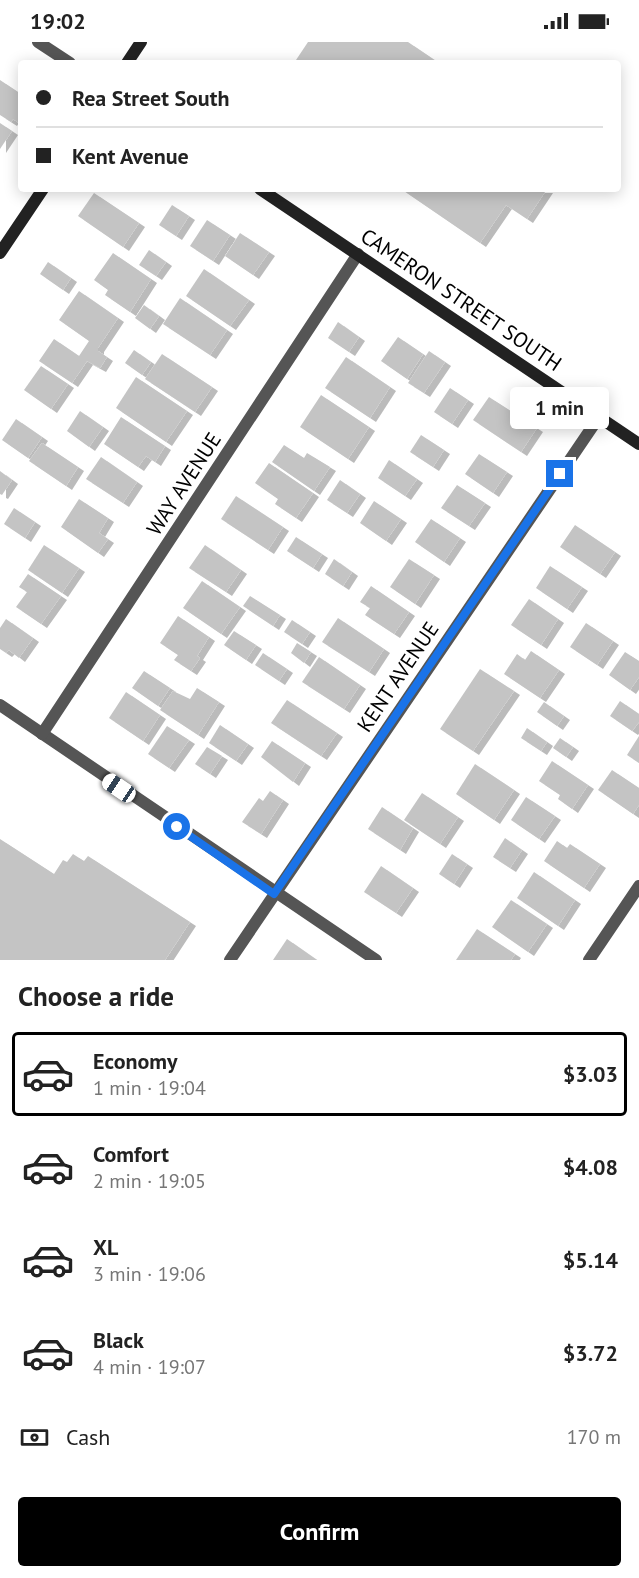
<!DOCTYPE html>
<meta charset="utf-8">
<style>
:root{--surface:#fff;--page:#f6f6f6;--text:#222;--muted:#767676;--line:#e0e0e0;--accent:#000}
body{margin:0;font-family:"PT Sans",sans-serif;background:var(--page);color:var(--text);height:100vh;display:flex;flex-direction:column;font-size:22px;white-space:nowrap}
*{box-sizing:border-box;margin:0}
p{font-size:20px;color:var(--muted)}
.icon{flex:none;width:33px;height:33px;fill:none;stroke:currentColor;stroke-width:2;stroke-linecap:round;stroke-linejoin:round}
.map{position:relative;height:918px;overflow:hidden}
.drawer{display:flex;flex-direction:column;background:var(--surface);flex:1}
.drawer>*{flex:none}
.hud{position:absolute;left:18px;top:18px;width:603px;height:132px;border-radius:6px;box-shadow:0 3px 15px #0003;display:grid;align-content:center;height:132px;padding:0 18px;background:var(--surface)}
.end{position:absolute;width:27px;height:27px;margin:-14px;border:8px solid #1a73e8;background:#fff;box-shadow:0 0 0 3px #fff}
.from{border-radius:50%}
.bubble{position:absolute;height:42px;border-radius:6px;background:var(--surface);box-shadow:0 3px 15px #0003;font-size:20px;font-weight:700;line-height:42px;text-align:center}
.car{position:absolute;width:18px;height:36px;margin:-18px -9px;border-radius:8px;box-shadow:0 0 4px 2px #0007;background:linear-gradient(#fff 24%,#345 0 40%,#fff 0 76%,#345 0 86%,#fff 0)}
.hud b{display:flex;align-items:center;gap:21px;height:57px;font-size:22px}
.hud b+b{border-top:2px solid var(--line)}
.hud i{width:15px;height:15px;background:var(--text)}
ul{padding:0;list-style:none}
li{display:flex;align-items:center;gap:18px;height:84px;margin:0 12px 9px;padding:0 6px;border:3px solid transparent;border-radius:6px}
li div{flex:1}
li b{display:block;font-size:22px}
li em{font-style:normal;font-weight:700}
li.current{border-color:var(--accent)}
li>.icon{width:54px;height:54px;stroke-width:1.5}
h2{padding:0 18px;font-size:27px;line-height:72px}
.pay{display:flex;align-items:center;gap:15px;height:66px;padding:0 18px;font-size:22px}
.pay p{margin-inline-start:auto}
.cta{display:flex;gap:12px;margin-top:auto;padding:12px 18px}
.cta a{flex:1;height:69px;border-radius:6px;background:var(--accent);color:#fff;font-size:24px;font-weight:700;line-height:69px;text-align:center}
.status{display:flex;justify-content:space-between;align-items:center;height:42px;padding:0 30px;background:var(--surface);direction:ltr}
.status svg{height:16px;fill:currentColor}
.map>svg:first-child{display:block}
.building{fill:#c4c4c4;filter:url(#shadow)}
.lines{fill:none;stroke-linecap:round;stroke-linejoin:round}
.street{stroke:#555;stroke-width:12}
.secondary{stroke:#222;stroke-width:12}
.route{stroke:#1a73e8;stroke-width:8}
.labels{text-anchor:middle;stroke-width:4.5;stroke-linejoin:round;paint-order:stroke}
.street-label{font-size:21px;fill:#000;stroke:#fff}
</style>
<div class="status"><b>19:02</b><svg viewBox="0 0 49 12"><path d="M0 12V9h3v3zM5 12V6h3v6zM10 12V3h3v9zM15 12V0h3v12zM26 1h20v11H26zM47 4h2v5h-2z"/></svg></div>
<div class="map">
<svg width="639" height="918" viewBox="0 0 639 918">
<defs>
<filter id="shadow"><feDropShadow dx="6" dy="4" stdDeviation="0" flood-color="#0004"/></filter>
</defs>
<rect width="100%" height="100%" fill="#fff"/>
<g class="building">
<path d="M308,0H408L439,21H294Z"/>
<path d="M0,38L21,52L19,81L13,77L11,80L0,73Z"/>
<path d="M0,81L12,89L0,107Z"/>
<path d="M401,147H547L527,177L506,163L480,201Z"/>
<path d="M94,151L139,181L123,205L78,174Z"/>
<path d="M172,163L189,174L176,194L159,183Z"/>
<path d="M207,178L230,193L213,219L190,204Z"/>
<path d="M240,191L269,210L253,233L225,214Z"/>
<path d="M149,208L166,220L156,234L139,223Z"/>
<path d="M113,211L151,237L130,270L105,253L108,248L94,238Z"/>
<path d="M48,220L71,236L63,248L40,232Z"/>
<path d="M204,227L249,258L230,284L186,254Z"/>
<path d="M79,249L118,276L98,306V309L107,315L100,326L87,319L72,341L39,319L54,297L79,314L89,299L59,278Z"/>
<path d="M180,256L227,288L210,313L163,282Z"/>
<path d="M144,263L159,274L150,287L135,276Z"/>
<path d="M338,280L359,295L349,310L328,296Z"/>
<path d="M398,295L423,312L407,337L381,319Z"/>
<path d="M134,308L151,320L142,333L125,321Z"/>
<path d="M429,309L445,320L424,351L408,341Z"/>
<path d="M162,312L212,345L195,370L145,337Z"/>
<path d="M346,315L390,345L370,376L325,346Z"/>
<path d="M41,324L68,342L51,367L24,348Z"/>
<path d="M136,335L187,369L166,400L116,366Z"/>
<path d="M450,346L468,358L452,382L434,370Z"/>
<path d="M321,353L369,385L348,417L300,385Z"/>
<path d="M489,355L537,386L521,410L473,378Z"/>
<path d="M80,369L103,385L89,405L67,389Z"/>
<path d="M121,375L165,404L155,420L146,414L138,425L104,402Z"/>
<path d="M16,377L42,395L28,416L2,398Z"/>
<path d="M421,393L444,408L433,425L410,410Z"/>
<path d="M42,401L78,425L66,444L29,419Z"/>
<path d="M284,403L304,416L307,411L330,425L314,449L272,420Z"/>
<path d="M479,412L507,430L493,451L465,432Z"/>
<path d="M101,415L137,440L123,461L86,437Z"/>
<path d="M389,418L417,437L405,454L378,436Z"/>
<path d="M269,421L313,451L296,476L275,462L278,457L255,441Z"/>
<path d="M0,429L12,438L2,453L0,452Z"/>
<path d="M340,438L360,452L347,471L327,458Z"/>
<path d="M457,443L485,461L469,484L441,466Z"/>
<path d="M236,454L283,485L268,508L221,477Z"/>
<path d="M79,457L108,476L99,491L108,497L98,511L61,485Z"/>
<path d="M374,459L401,477L386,499L360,481Z"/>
<path d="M14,466L35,480L25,496L4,482Z"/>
<path d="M431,477L460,496L444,520L415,500Z"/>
<path d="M575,483L615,510L600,532L560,505Z"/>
<path d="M296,495L322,512L313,526L287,509Z"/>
<path d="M44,503L79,526L62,551L28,528Z"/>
<path d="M205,503L241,528L226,550L189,526Z"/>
<path d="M334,517L352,530L343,544L325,532Z"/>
<path d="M409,517L434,533L415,562L390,545Z"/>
<path d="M550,524L582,545L567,567L536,546Z"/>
<path d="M28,532L61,554L41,582L16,565L27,550L19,545Z"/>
<path d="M202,539L240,565L221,592L183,566Z"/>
<path d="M371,544L409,570L394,592L365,573L370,566L360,560Z"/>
<path d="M250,554L280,573L273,584L243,564Z"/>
<path d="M529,557L558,577L541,603L511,583Z"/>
<path d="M178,574L209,595L197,614L200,616L191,629L174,618L178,613L160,601Z"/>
<path d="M338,576L384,607L369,630L322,600Z"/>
<path d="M6,577L33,596L19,616L9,608L6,611L0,607V586Z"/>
<path d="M292,578L310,590L302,602L284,590Z"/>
<path d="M586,581L613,599L597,623L570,605Z"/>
<path d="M234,589L256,603L246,618L224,603Z"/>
<path d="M297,601L311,610L304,621L291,611Z"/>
<path d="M531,609L559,628L540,656L504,632L517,612L525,618Z"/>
<path d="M625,610L639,619V635L630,648L609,633Z"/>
<path d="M263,611L287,627L279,639L255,623Z"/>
<path d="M319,615L360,643L344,667L302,640Z"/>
<path d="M480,627L514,649L473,709L440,687Z"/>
<path d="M144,629L170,646L158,664L132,646Z"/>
<path d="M197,646L219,660L198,693L160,668L173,649L190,657Z"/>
<path d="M126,650L160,673L143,699L109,676Z"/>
<path d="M287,658L337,691L321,714L271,681Z"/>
<path d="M620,659L639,672V680L632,689L610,674Z"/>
<path d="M544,660L564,674L557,684L537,670Z"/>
<path d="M220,683L248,702L236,719L209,701Z"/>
<path d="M167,684L189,698L169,726L148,712Z"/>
<path d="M527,686L547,700L541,709L521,696Z"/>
<path d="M639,694V721L627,713Z"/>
<path d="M560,696L573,705L566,715L553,706Z"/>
<path d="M272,699L305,721L293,740L261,715Z"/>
<path d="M207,705L222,714L210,732L195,722Z"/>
<path d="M552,719L588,743L572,767L558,757L560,753L539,739Z"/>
<path d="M475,722L514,748L494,778L456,752Z"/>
<path d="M612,728L639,746V763L633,772L598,748Z"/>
<path d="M270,749L283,758L261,792L242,780L259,756L263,759Z"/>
<path d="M422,751L458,775L440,802L404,778Z"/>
<path d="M526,755L555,774L539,797L511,778Z"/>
<path d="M382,765L413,786L400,808L368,787Z"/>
<path d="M505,796L522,808L510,826L493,815Z"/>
<path d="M0,797L54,832L63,818L67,820L73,812L84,819L88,814L190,880L165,918H0Z"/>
<path d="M557,799L567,806L570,802L600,822L584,846L544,819Z"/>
<path d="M452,812L467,822L454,842L439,832Z"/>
<path d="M381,824L413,846L396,871L364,850Z"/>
<path d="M534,830L575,858L558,884L517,856Z"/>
<path d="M511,858L547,882L528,910L492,885Z"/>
<path d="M477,887L515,912L511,918H456Z"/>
<path d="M287,897L317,918H273Z"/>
</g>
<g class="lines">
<g class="street">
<path d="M38,0L70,21"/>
<path d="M0,663L376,918"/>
<path d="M42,692L358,212"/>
<path d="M230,918L599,375"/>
<path d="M589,918L639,844"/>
</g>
<g class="secondary">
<path d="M127,21L141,0"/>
<path d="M260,147L639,402"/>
<path d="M0,211L43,147"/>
</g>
</g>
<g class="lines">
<path class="route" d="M177,785L274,852L560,432"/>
</g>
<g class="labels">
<g class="street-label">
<text transform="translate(461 258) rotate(34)" y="7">CAMERON STREET SOUTH</text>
<text transform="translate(184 442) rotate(-57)" y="7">WAY AVENUE</text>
<text transform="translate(398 635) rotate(-56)" y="7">KENT AVENUE</text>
</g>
</g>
</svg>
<i class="end from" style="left:177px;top:785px"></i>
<i class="end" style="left:560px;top:432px"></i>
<div class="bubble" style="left:510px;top:345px;width:99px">1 min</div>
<i class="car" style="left:119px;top:746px;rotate:304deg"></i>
<div class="hud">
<b><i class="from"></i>Rea Street South</b>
<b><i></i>Kent Avenue</b>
</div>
</div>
<section class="drawer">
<h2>Choose a ride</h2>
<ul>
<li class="current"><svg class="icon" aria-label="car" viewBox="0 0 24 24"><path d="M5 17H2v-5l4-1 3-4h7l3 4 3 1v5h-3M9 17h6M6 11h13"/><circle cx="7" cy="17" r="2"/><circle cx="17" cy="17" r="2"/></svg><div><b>Economy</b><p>1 min · 19:04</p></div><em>$3.03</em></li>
<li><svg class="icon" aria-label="car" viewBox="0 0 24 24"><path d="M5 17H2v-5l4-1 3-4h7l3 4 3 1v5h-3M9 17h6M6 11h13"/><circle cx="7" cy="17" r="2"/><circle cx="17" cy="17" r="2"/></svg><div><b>Comfort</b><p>2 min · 19:05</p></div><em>$4.08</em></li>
<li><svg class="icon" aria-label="car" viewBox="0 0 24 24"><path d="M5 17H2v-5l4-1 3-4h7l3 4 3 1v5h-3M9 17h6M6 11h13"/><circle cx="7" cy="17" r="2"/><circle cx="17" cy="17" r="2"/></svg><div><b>XL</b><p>3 min · 19:06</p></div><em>$5.14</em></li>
<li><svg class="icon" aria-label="car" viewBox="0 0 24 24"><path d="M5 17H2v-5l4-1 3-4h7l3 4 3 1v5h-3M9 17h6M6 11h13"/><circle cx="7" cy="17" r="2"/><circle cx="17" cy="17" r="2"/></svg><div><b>Black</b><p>4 min · 19:07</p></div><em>$3.72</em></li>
</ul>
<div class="pay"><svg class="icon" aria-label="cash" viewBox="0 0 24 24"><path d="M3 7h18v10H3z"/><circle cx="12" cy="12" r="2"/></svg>Cash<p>170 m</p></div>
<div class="cta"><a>Confirm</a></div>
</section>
